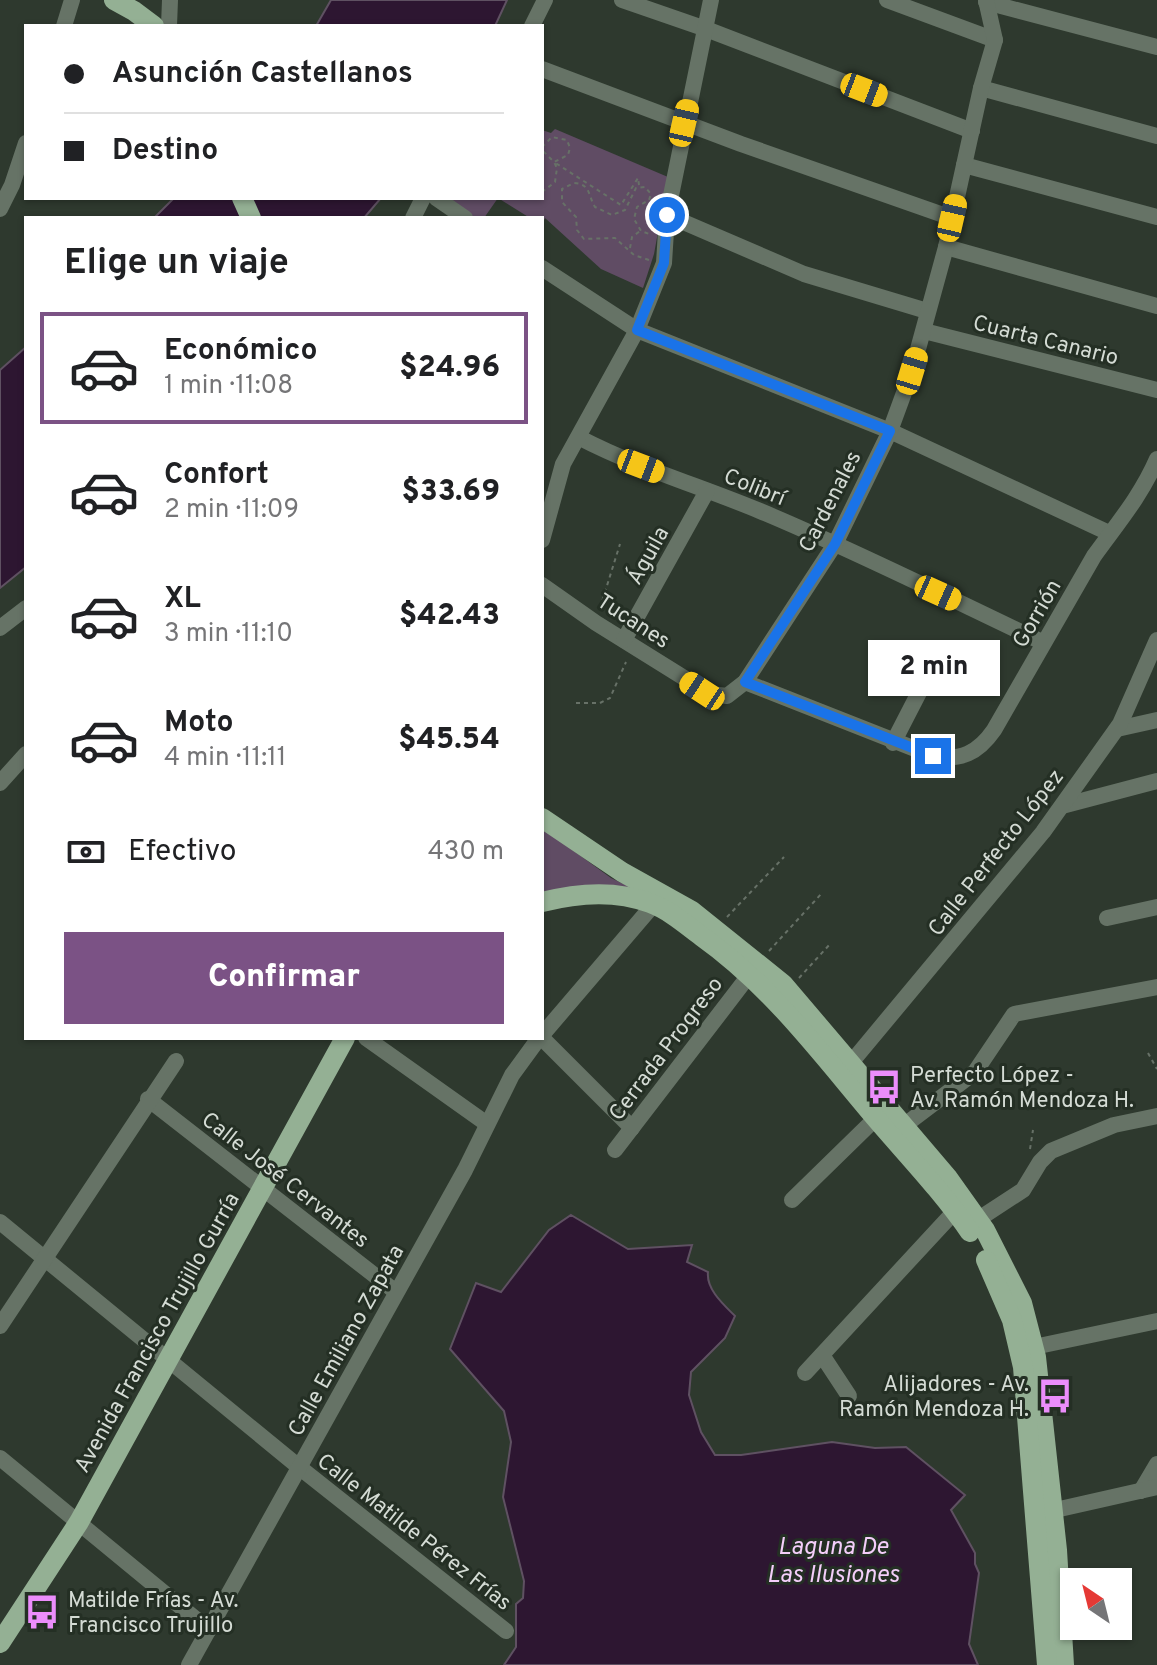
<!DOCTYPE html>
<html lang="es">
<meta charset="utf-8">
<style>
:root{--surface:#fff;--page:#f2f2f2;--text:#202124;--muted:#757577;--line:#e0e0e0;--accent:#7b5285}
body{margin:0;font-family:Overpass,sans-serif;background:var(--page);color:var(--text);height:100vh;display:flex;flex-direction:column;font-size:30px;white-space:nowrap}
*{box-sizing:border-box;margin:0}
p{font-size:26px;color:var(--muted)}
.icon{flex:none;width:44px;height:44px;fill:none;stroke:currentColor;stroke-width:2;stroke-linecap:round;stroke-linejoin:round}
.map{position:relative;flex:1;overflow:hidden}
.side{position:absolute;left:24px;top:216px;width:520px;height:824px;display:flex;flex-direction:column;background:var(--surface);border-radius:0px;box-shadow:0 2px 6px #0004}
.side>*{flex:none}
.guide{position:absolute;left:24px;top:24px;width:520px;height:176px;border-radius:0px;box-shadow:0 2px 6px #0004;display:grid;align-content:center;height:176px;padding:0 40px;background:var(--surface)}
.needle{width:52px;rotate:325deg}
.tools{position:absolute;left:1060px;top:1568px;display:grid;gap:16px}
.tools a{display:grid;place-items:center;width:72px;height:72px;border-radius:0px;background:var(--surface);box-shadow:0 2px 6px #0004;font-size:40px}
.end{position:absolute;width:36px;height:36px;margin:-18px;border:10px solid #1a73e8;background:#fff;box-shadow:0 0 0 4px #fff}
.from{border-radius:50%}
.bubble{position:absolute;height:56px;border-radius:0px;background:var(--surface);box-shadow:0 2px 6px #0004;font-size:26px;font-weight:800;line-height:56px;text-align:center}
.car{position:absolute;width:24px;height:48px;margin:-24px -12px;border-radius:10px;box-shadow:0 0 6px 2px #0007;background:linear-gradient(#f5c518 24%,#345 0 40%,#f5c518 0 76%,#345 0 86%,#f5c518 0)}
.guide b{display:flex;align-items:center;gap:28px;height:76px;font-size:30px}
.guide b+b{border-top:2px solid var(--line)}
.guide i{width:20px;height:20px;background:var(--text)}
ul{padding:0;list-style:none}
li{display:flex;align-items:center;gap:24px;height:112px;margin:0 16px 12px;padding:0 24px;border:4px solid transparent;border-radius:0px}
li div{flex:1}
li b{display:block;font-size:30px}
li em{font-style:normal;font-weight:800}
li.active{border-color:var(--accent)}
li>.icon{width:72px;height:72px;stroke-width:1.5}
h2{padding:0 40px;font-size:36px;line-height:96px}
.pay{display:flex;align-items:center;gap:20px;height:88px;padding:0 40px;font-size:30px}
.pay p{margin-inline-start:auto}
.action{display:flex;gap:16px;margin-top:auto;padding:16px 40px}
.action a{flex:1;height:92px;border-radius:0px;background:var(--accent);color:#fff;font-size:32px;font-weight:800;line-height:92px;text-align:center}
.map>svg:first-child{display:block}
.green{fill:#604c64}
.water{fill:#2d1631;stroke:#5f5162;stroke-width:2}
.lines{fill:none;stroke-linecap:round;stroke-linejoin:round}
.path{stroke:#677167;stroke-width:2;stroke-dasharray:4 4;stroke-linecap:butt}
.minor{stroke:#667366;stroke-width:16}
.major{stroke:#94b094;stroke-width:20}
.route{stroke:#1a73e8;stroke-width:10}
.labels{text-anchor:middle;stroke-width:6;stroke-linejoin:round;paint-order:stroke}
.street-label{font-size:22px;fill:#d4dbd4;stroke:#242f24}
.poi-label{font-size:22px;fill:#d4dbd4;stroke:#242f24;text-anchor:start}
.water-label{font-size:24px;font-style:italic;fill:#f4cefa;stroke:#242f24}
</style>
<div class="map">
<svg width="1157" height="1665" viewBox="0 0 1157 1665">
<rect width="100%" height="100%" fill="#2e392e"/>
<g class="green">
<path d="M555,129L668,177L654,254L643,288L601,269L545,218L542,224V218H530L498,198L484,218H469L442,198H542V130L551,133Z"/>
<path d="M542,828L611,878L640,892L542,896Z"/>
</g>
<g class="water">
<path d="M331,0H507L495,26H316Z"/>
<path d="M174,198H381L364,218H154Z"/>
<path d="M26,347V567L0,588V370Z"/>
<path d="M571,1215L628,1249L692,1245L687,1262L708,1272C706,1289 723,1304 735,1316L725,1338L691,1372L689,1395L701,1432L715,1455H741L832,1442L875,1448L906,1447L965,1495L951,1510L975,1553V1564L979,1573L969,1644L978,1665H504L516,1647V1604L523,1598L524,1581L503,1497L511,1442L504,1411L450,1349L476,1283L501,1292L549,1230Z"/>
</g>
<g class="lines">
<g class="path">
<path d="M542,147L552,137L567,140L570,148L568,155L554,162L542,150"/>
<path d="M542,192L555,182L557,168L554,162L621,205L638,178L639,185"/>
<path d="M630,248L632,237L640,231"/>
<path d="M649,260L634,255L615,238L584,239L577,230L576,217L562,202V189L574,183C591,184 588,196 595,207L612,215L625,210L636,188L645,187L651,194L649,200L637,207L634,219L641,231L652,235"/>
<path d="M600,608L620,544"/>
<path d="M576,703H600L610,698L626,662"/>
<path d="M727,917L784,857"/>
<path d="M769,951L822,893"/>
<path d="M799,978L831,943"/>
<path d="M1148,1053L1157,1069"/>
<path d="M1030,1149L1033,1130"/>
</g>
<g class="minor">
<path d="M622,0L706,29L972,131"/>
<path d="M887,0L995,40"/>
<path d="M986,2L1157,47"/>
<path d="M64,26L72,0"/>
<path d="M169,26L170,0"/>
<path d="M532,26L545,0"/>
<path d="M542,69L741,144L952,218"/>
<path d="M981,88L1157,136"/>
<path d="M964,165L1157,217"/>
<path d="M436,198L465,218"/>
<path d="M0,209L12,185L26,143"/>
<path d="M667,215L804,274L927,311"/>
<path d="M413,218L423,198"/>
<path d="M946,247L1157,306"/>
<path d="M542,268L637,330L890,431L1109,533"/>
<path d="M924,331L1157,390"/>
<path d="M580,438C638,468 700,486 760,511C856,551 949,598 1042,642"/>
<path d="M542,540L563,464L637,330L664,263L667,215L711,0"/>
<path d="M542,585L596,623L710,694L727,696L745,682L835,544L890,431L912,371L946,247L981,88L995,40L986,0"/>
<path d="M0,628L26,608"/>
<path d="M624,640L707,491"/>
<path d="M745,682L933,756C961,761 978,753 994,730L1094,556C1117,524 1141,496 1157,459"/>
<path d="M1117,729L1157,720"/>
<path d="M893,743L927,677L925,673L905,665"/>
<path d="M0,783L26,754"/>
<path d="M1062,806L1157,781"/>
<path d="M1107,918L1157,907"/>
<path d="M542,1035L654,904"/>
<path d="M366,1038L487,1124"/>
<path d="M542,1038L632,1128"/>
<path d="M845,1070L1043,832L1120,724L1157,640"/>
<path d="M148,1099L396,1292"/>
<path d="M897,1131L975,1072L1014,1014L1157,987"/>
<path d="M615,1150L750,974"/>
<path d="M792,1200L876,1118"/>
<path d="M0,1222L299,1467L506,1631"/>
<path d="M968,1226L1023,1190L1040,1162L1051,1151L1114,1125L1157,1116"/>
<path d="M0,1326L176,1061"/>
<path d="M1034,1347L1157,1321"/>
<path d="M822,1355L849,1396"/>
<path d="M805,1373L955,1211"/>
<path d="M0,1458L209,1630"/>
<path d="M1141,1491L1157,1464"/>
<path d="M1042,1513L1157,1487"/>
<path d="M189,1665L465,1170L512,1075L539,1038"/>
</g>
<g class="major">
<path d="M114,0L134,11L154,26"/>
<path d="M242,198L251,218"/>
<path d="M542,818L622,872L692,911L783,984L948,1178L985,1230L1022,1303L1036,1357L1057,1550L1064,1665"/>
<path d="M542,902C577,893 616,890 650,903C669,910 685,924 701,936C770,985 819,1051 873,1115C906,1154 941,1190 970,1232"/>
<path d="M986,1260L1012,1320L1023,1367L1047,1665"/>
<path d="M0,1643L79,1522L345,1038"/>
</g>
</g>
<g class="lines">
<path class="route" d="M667,215L664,263L637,330L890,431L835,544L745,682L933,756"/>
</g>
<defs>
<g id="bus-bare" transform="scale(2.76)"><path d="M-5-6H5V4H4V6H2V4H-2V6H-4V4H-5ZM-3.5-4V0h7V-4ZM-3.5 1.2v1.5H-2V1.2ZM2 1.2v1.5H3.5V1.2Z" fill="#eb8dfb" stroke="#242f24" stroke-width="2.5" paint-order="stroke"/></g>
</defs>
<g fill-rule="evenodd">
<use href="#bus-bare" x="884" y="1087"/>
<use href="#bus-bare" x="1055" y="1396"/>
<use href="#bus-bare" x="42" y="1612"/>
</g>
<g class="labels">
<g class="street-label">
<text transform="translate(1046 339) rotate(14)" y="8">Cuarta Canario</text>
<text transform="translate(755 486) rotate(22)" y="8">Colibrí</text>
<text transform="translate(829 501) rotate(-63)" y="8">Cardenales</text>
<text transform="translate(647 555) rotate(-61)" y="8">Águila</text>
<text transform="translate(1036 613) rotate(-60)" y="8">Gorrión</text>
<text transform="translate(634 620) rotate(33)" y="8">Tucanes</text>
<text transform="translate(995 852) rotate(-52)" y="8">Calle Perfecto López</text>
<text transform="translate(665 1048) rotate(-53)" y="8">Cerrada Progreso</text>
<text transform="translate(286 1179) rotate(38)" y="8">Calle José Cervantes</text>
<text transform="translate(156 1332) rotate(-61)" y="8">Avenida Francisco Trujillo Gurría</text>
<text transform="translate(345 1340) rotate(-61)" y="8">Calle Emiliano Zapata</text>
<text transform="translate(415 1531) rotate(38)" y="8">Calle Matilde Pérez Frías</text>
</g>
<g class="poi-label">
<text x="910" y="1082">Perfecto López -<tspan x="910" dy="25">Av. Ramón Mendoza H.</tspan></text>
<text x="1029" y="1391" text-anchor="end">Alijadores - Av.<tspan x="1029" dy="25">Ramón Mendoza H.</tspan></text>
<text x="68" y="1607">Matilde Frías - Av.<tspan x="68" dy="25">Francisco Trujillo</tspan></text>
</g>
<g class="water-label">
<text x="833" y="1554">Laguna De<tspan x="833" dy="28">Las Ilusiones</tspan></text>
</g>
</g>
</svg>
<div class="tools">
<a><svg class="needle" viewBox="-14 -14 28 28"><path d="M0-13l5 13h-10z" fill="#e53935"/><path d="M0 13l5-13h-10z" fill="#757577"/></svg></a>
</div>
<i class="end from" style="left:667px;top:215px"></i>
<i class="end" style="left:933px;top:756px"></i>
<div class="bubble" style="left:868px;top:640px;width:132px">2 min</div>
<i class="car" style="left:864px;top:90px;rotate:111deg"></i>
<i class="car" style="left:684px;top:123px;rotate:13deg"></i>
<i class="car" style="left:952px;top:218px;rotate:13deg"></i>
<i class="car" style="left:912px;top:371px;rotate:17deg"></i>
<i class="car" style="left:641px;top:466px;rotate:111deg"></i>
<i class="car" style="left:938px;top:593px;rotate:114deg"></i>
<i class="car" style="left:702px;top:691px;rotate:303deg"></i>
<div class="guide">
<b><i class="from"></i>Asunción Castellanos</b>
<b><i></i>Destino</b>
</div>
<section class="side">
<h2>Elige un viaje</h2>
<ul>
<li class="active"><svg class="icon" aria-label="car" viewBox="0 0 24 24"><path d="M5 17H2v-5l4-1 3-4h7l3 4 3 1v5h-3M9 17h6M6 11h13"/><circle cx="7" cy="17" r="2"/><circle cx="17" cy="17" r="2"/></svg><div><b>Económico</b><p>1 min · 11:08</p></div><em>$24.96</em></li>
<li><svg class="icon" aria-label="car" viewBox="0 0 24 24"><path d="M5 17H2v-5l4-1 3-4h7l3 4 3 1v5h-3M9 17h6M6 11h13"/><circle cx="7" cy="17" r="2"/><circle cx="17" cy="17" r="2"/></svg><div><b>Confort</b><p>2 min · 11:09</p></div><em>$33.69</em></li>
<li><svg class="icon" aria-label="car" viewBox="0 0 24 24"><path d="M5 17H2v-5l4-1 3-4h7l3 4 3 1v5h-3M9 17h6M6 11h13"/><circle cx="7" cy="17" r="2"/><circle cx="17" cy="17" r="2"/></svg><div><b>XL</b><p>3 min · 11:10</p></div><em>$42.43</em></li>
<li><svg class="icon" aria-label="car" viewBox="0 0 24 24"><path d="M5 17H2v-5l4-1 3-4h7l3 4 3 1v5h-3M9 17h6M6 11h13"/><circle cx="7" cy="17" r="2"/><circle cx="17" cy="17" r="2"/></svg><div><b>Moto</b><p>4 min · 11:11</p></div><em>$45.54</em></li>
</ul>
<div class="pay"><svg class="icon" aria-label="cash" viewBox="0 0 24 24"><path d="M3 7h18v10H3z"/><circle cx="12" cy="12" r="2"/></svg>Efectivo<p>430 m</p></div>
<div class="action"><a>Confirmar</a></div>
</section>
</div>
